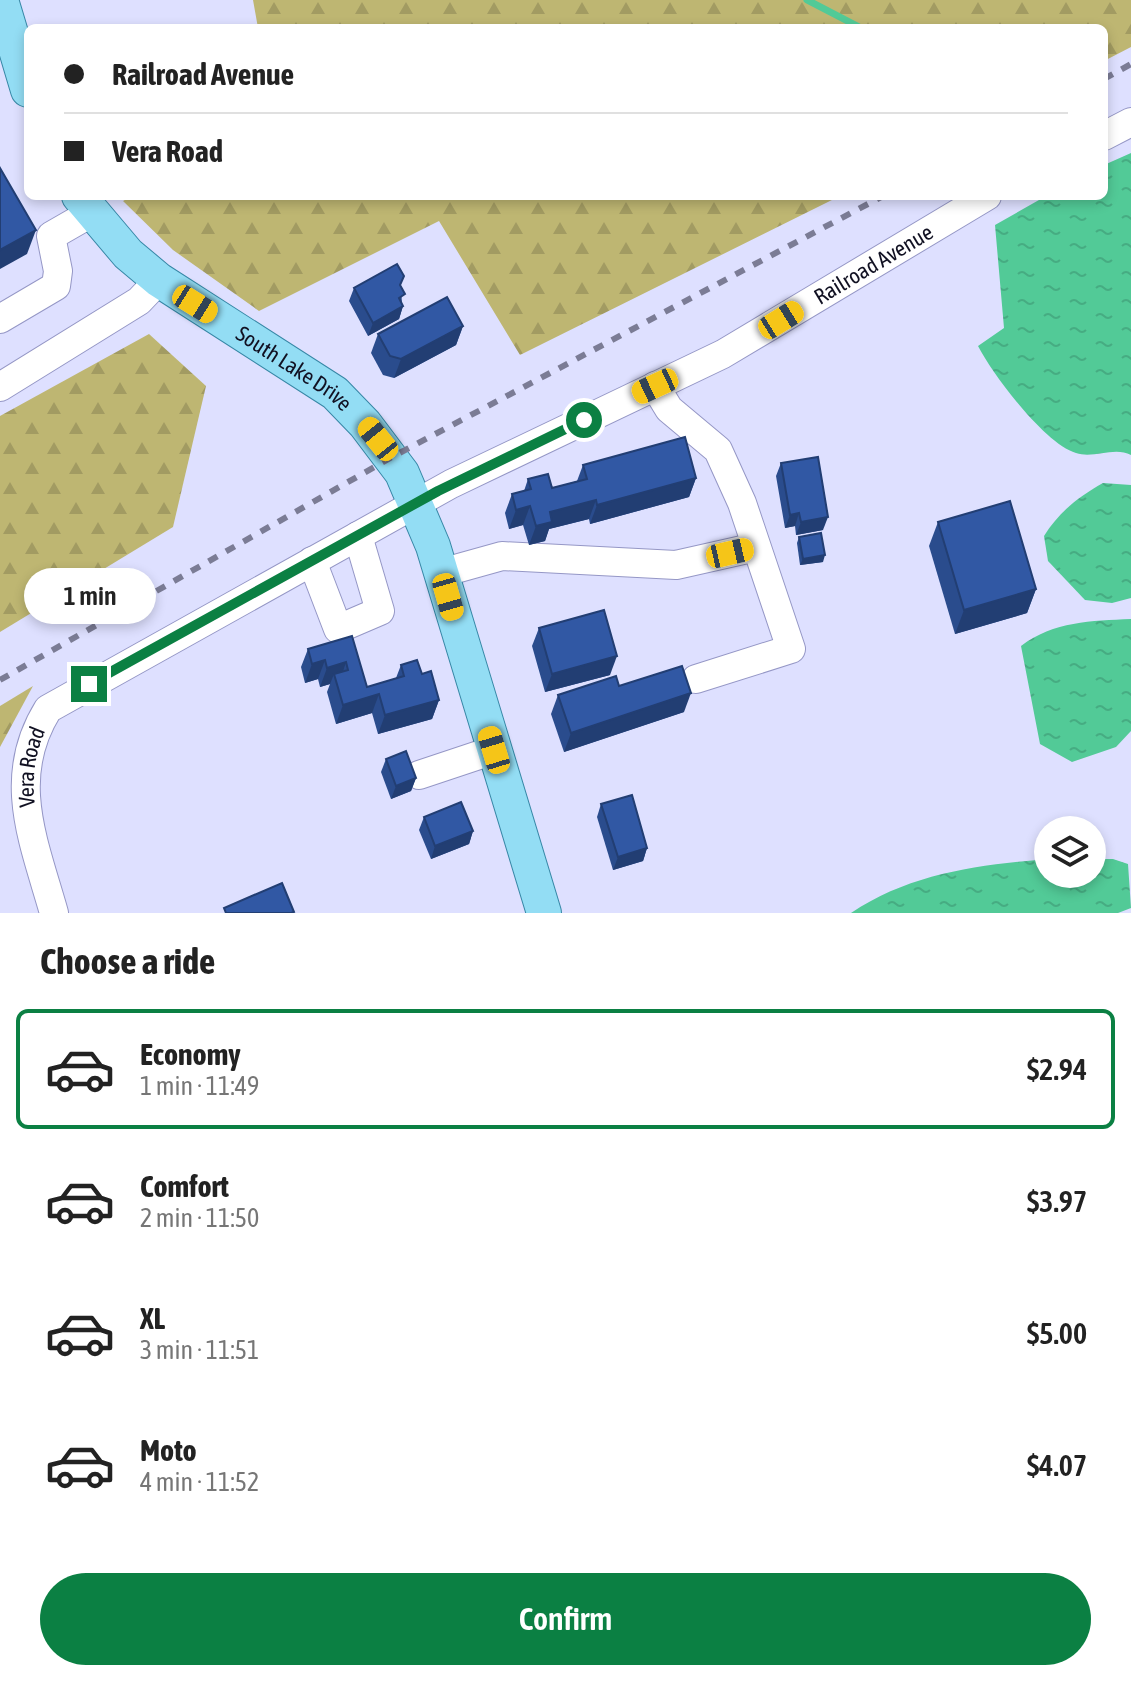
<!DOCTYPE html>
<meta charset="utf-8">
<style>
:root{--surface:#fff;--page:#f2f2f2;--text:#222;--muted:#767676;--line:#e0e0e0;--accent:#0b8043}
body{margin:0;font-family:"Asap Condensed",sans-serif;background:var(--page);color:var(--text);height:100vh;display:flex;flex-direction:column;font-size:30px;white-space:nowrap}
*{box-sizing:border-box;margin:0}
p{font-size:26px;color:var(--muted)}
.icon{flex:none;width:44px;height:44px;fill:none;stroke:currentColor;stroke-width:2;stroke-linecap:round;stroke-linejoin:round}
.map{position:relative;height:913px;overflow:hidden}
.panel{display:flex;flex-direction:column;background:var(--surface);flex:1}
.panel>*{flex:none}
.hud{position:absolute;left:24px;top:24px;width:1084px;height:176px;border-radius:12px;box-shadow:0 4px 12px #0003;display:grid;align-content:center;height:176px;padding:0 40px;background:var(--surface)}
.fabs{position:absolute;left:1034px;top:816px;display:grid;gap:16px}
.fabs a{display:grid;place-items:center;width:72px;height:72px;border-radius:50%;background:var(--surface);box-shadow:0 4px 12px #0003;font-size:40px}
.end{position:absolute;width:36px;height:36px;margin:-18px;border:10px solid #0b8043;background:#fff;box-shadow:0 0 0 4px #fff}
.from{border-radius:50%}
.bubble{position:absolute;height:56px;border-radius:28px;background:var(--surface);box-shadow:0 4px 12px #0003;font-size:26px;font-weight:600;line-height:56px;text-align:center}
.car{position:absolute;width:24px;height:48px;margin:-24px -12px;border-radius:10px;box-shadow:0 0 6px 2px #0007;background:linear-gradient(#f5c518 24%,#345 0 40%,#f5c518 0 76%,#345 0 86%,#f5c518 0)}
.hud b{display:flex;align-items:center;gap:28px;height:76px;font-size:30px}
.hud b+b{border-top:2px solid var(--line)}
.hud i{width:20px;height:20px;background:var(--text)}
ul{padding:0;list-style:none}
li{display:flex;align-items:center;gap:24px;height:120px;margin:0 16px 12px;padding:0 24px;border:4px solid transparent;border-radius:12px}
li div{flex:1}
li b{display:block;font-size:30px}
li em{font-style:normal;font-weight:600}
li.current{border-color:var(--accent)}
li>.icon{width:72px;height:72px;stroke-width:1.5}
h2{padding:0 40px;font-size:36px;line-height:96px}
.cta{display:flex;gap:16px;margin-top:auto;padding:16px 40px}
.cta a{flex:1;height:92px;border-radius:48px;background:var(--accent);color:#fff;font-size:32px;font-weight:600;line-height:92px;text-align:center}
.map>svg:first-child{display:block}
.forest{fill:url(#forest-firs)}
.water{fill:url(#water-ripples)}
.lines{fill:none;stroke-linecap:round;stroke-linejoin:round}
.stream{stroke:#52ca97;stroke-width:7}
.minor-casing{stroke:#9597c6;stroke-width:30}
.major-casing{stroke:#3787a6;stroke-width:36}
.minor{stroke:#fff;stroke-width:28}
.major{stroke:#93ddf4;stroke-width:34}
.rail{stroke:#7b7c95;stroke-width:6;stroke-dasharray:10 10;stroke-linecap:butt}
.wall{fill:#2a4c8d}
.shaded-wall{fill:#223e73}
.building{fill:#3158a4;stroke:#223e73;stroke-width:2}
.route{stroke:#0b8043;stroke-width:10}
.labels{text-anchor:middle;stroke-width:8;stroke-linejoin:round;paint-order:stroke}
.street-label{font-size:22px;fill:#112;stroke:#fff}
</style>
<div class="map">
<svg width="1131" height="913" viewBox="0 0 1131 913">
<defs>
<pattern id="forest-firs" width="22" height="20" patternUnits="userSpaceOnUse" patternTransform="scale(2)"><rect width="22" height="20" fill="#beb672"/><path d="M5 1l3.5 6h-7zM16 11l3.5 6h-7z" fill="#a29b62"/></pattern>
<pattern id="water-ripples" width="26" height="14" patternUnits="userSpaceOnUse" patternTransform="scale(2)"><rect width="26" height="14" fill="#52ca97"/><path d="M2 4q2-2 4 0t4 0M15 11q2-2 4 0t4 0" fill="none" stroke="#46ac82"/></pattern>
</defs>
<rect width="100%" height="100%" fill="#dee0ff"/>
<g class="forest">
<path d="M253,0H1131V47L1104,61V28H258Z"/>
<path d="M132,196H840L520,355L439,221L259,311L173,250L123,201Z"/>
<path d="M149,334L206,386L173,527L0,632V416Z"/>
<path d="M33,686L0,747V706Z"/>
</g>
<g class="water">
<path d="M1131,153V455C1114,446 1094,459 1076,453C1045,444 993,375 978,346L1004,328L995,225L1046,196H1104V165Z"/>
<path d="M1103,483L1131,485V598L1112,603L1085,600L1048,561L1044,536C1059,512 1078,497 1103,483Z"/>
<path d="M1131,619V731L1116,747L1072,762L1040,744L1021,646C1054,621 1091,621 1131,619Z"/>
<path d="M1048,859V874H1092V859H1113L1128,864L1131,908L1118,913H851C911,873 978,865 1048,859Z"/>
</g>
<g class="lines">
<path class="stream" d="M807,0L861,28"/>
<g class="minor-casing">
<g id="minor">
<path d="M1104,136L1131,122"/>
<path d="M0,319L56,286L58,271L51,236L91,213"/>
<path d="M655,386L669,409L718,450L742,503L791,649L696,679"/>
<path d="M0,387L139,301L159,280"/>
<path d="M312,561L338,629L380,611L358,536"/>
<path d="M441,573L502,556L676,565L756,547"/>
<path d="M419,775L494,750"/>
<path id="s1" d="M54,913C34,842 5,778 48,709L451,484L723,354L987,196"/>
</g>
</g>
<g class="major-casing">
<g id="major">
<path d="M1,0L28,90"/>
<path id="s2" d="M79,196L128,254L159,280L335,393L365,424L402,473L433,546L544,913"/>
</g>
</g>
<use href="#minor" class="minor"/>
<use href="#major" class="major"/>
<g class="rail">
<path d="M1104,79L1131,64"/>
<path d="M0,680L392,457L883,196"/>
</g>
</g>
<g class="wall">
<path d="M401,286L402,304L403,306L399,319L368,336L349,301L354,288Z"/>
<path d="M463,326L456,345L394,378L383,375L371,353L378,334Z"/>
<path d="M781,463L823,530L796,535L795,526L785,528L776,476Z"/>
<path d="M583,465L696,478L689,497L590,524L589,519L549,529L545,541L529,545L523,525L509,529L505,513L512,494L524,491L528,479L552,488L577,481Z"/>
<path d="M938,522L1036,589L1027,613L955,634L929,546Z"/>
<path d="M799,537L823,562L800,565L797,543Z"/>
<path d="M539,628L610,675L545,692L532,646Z"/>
<path d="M352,636L367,687L396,678L401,665L422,674L439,700L432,719L378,734L372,713L336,724L327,692L330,684L320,687L318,679L305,683L301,667L308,649Z"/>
<path d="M619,686L684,712L564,752L551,714L558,695Z"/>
<path d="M386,759L416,778L411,791L391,799L381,772Z"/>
<path d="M601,804L647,848L643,861L613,870L597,817Z"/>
<path d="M424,817L473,831L469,844L431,859L419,830Z"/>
</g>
<g class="shaded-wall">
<path d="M36,230L27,254L0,269V250Z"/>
<path d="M403,306L399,319L368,336L373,323Z"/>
<path d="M463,326L456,345L394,378L401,359Z"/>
<path d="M696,478L689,497L590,524L597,505Z"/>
<path d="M596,500L589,519L549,529L545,541L529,545L536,526L550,512Z"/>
<path d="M530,506L523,525L509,529L516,510Z"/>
<path d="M799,513L795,526L785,528L790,515Z"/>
<path d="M828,517L823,530L796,535L801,522Z"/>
<path d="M825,555L823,562L800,565L803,559Z"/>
<path d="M1036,589L1027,613L955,634L964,610Z"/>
<path d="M617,656L610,675L545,692L552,674Z"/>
<path d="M325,660L318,679L305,683L312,664Z"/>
<path d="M346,662L340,681L334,674L330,684L320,687L327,668Z"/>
<path d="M691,693L684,712L564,752L571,733Z"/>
<path d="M379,694L372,713L336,724L343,705Z"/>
<path d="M439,700L432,719L378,734L385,715Z"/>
<path d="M416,778L411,791L391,799L396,786Z"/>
<path d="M473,831L469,844L431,859L435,846Z"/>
<path d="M647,848L643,861L613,870L618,857Z"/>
</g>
<g class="building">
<path d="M0,168L36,230L0,250Z"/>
<path d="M397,264L404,276L400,285L405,294L399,298L403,306L373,323L354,288Z"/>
<path d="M447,297L463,326L401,359L390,356L378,334Z"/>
<path d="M685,437L696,478L597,505L596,500L550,512L552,522L536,526L530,506L516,510L512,494L531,489L528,479L548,474L552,488L587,479L583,465Z"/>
<path d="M818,457L828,517L801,522L799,513L790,515L781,463Z"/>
<path d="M1010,501L1036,589L964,610L938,522Z"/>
<path d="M821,533L825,555L803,559L799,537Z"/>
<path d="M604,610L617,656L552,674L539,628Z"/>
<path d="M352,636L367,687L404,676L401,665L417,660L422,674L431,671L439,700L385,715L379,694L343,705L334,674L348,670L346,662L327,668L325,660L312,664L308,649Z"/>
<path d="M682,666L691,693L571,733L558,695L616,676L619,686Z"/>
<path d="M406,751L416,778L396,786L386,759Z"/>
<path d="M632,795L647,848L618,857L601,804Z"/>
<path d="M461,802L473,831L435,846L424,817Z"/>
<path d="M282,883L294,912L291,913H226L224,908Z"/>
</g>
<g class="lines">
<path class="route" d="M89,684L438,491L584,420"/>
</g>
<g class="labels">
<g class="street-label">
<text dy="8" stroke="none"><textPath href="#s1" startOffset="1150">Railroad Avenue</textPath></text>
<text dy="8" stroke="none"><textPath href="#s2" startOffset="278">South Lake Drive</textPath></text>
<text dy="8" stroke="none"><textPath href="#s1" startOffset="150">Vera Road</textPath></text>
</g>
</g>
</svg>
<div class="fabs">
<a><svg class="icon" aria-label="layers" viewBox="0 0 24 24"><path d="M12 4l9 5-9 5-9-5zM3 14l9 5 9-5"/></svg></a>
</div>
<i class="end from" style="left:584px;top:420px"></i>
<i class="end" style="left:89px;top:684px"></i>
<div class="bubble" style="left:24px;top:568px;width:132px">1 min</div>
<i class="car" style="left:195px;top:304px;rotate:122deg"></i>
<i class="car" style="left:781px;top:320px;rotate:58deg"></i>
<i class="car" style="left:655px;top:386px;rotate:245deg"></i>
<i class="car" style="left:378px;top:439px;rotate:321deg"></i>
<i class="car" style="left:730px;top:553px;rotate:77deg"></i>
<i class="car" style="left:448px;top:597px;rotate:164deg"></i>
<i class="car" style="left:494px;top:750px;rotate:343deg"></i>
<div class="hud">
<b><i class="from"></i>Railroad Avenue</b>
<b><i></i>Vera Road</b>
</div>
</div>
<section class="panel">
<h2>Choose a ride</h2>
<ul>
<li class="current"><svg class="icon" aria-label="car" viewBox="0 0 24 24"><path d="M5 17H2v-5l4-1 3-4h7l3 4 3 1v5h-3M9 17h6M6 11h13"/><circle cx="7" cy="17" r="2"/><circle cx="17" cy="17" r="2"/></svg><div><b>Economy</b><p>1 min · 11:49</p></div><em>$2.94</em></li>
<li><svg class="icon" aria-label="car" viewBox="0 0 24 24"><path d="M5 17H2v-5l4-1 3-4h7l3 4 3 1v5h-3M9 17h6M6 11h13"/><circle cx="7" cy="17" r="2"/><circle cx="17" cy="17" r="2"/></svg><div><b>Comfort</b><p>2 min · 11:50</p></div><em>$3.97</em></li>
<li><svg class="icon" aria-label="car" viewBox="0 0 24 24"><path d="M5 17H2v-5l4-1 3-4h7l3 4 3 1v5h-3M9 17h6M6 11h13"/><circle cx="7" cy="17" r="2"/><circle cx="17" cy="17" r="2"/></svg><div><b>XL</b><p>3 min · 11:51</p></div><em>$5.00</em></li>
<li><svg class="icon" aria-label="car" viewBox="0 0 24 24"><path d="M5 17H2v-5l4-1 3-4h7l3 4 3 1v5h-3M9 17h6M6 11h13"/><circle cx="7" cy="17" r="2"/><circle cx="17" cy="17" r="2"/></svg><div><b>Moto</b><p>4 min · 11:52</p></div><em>$4.07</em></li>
</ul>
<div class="cta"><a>Confirm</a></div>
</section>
